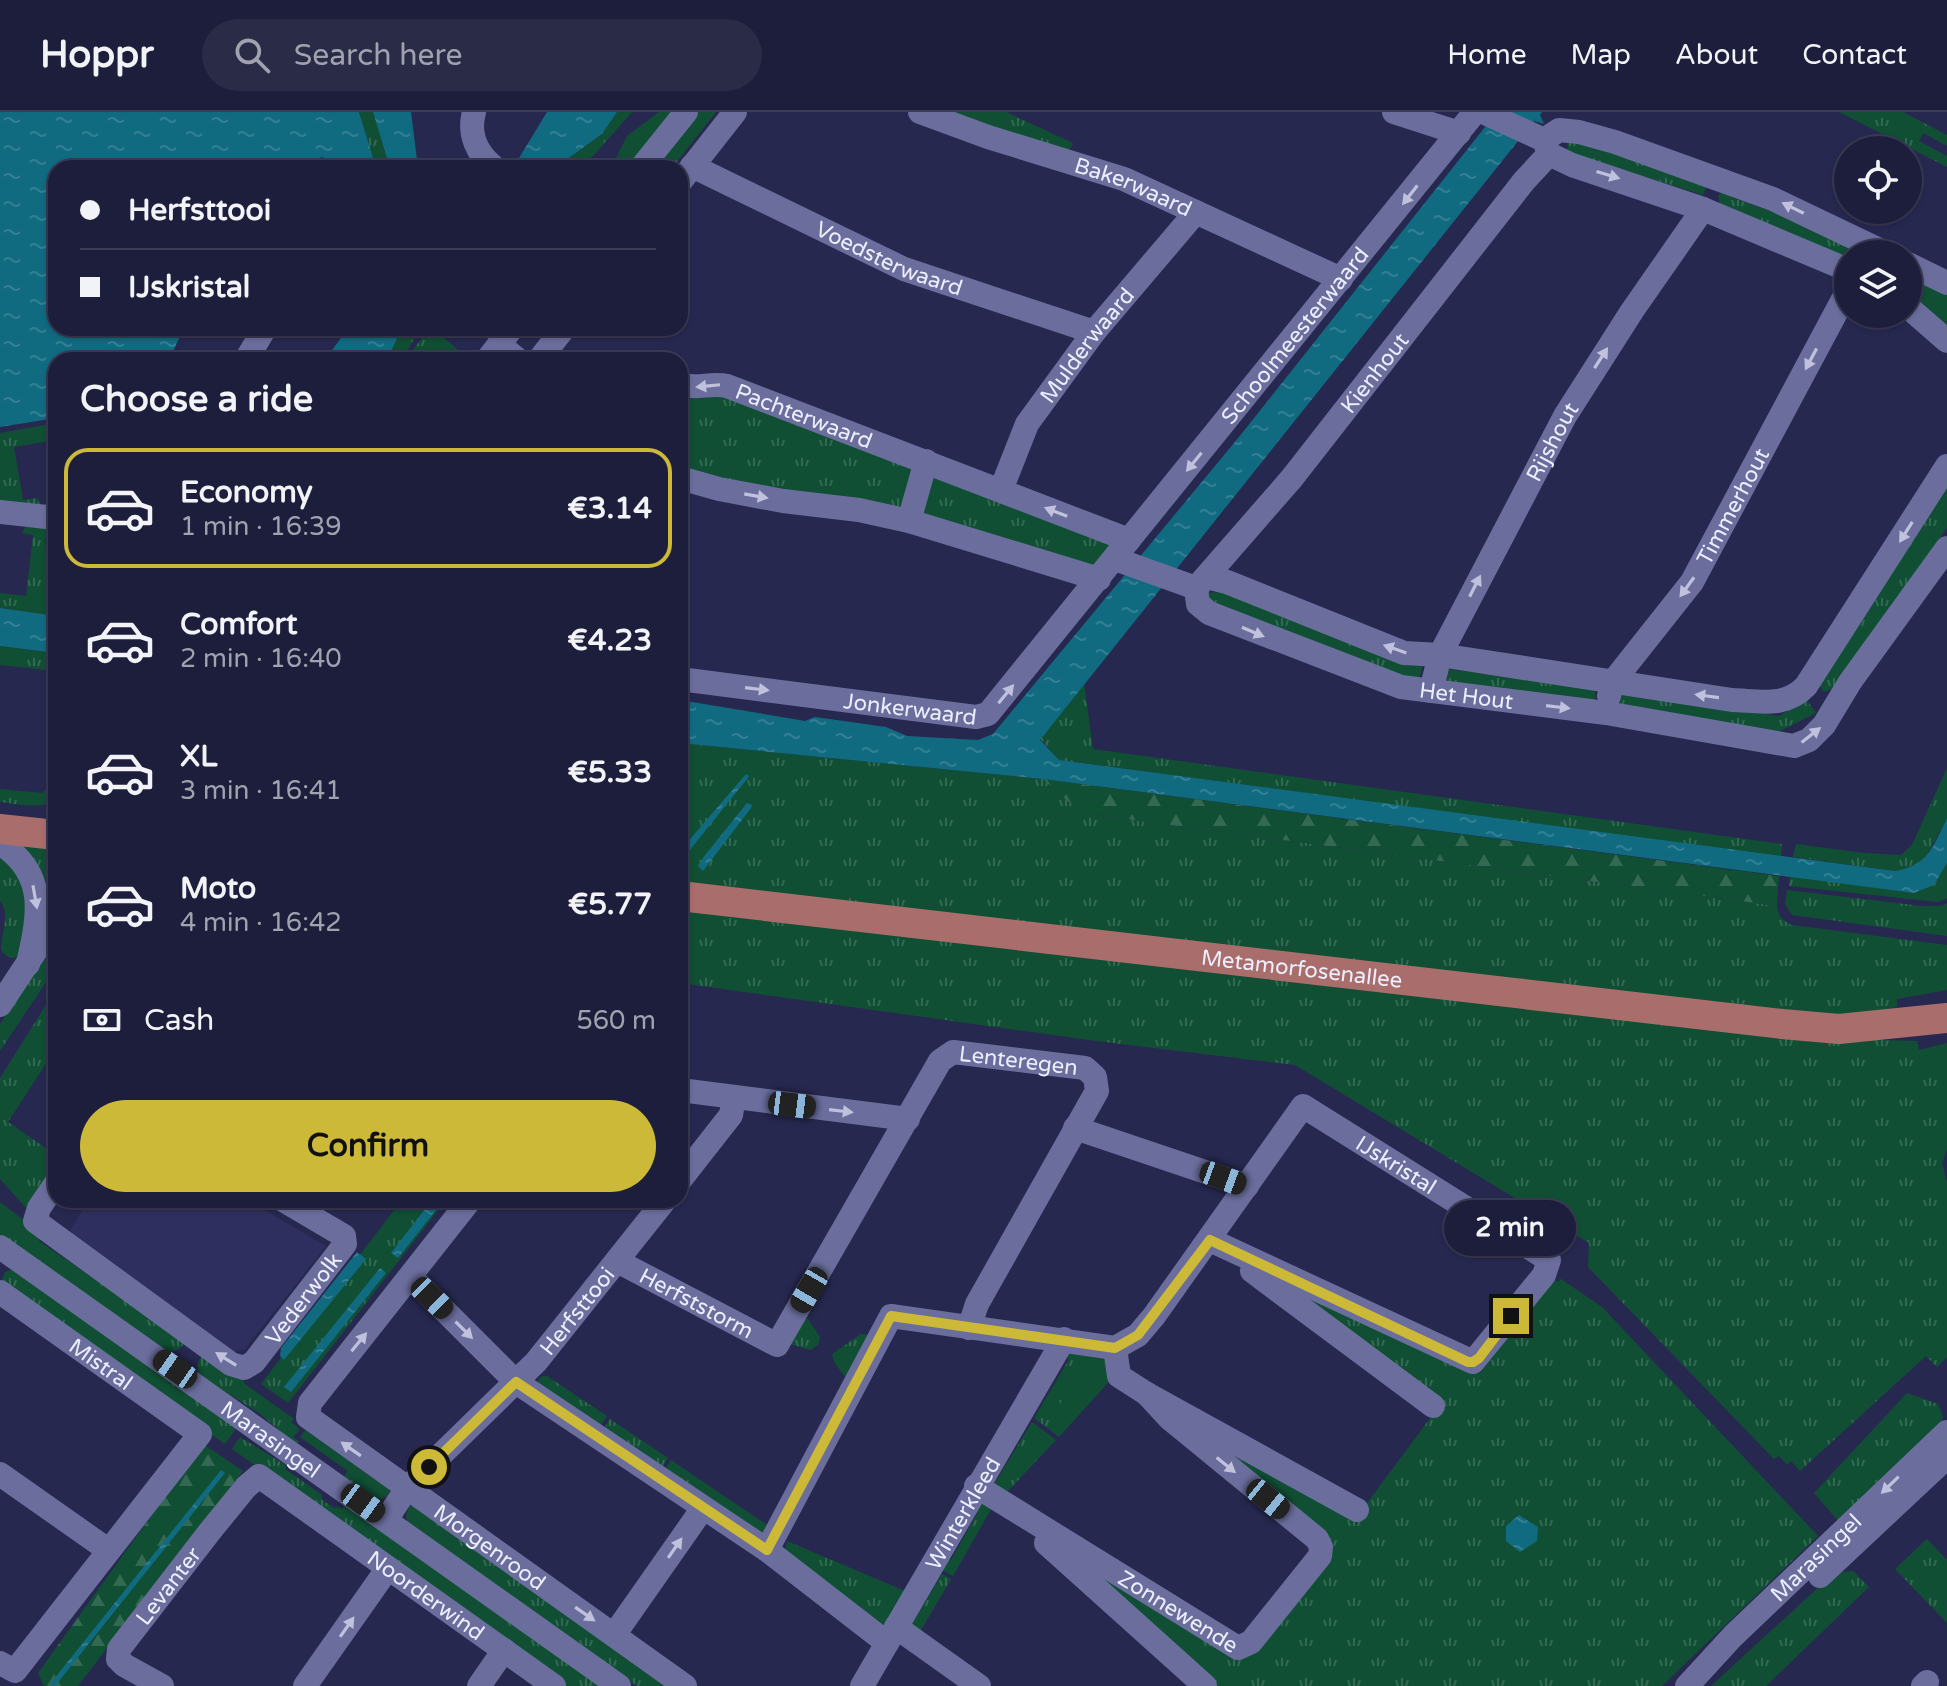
<!DOCTYPE html>
<meta charset="utf-8">
<style>
:root{--surface:#1d1e3c;--page:#2a2b47;--text:#f1f3f6;--muted:#a0a2af;--line:#3b3c56;--accent:#cdb938}
body{margin:0;font-family:"Varela Round",sans-serif;background:var(--page);color:var(--text);height:100vh;display:flex;flex-direction:column;font-size:30px;white-space:nowrap}
*{box-sizing:border-box;margin:0}
p{font-size:26px;color:var(--muted)}
.icon{flex:none;width:44px;height:44px;fill:none;stroke:currentColor;stroke-width:2;stroke-linecap:round;stroke-linejoin:round}
.map{position:relative;flex:1;overflow:hidden}
.drawer{position:absolute;left:48px;top:240px;width:640px;height:856px;display:flex;flex-direction:column;background:var(--surface);border-radius:24px;box-shadow:0 2px 6px #0004,0 0 0 2px var(--line)}
.drawer>*{flex:none}
.hud{position:absolute;left:48px;top:48px;width:640px;height:176px;border-radius:24px;box-shadow:0 2px 6px #0004,0 0 0 2px var(--line);display:grid;align-content:center;height:176px;padding:0 32px;background:var(--surface)}
.fabs{position:absolute;left:1834px;top:24px;display:grid;gap:16px}
.fabs a{display:grid;place-items:center;width:88px;height:88px;border-radius:50%;background:var(--surface);box-shadow:0 2px 6px #0004,0 0 0 2px var(--line);font-size:40px}
.end{position:absolute;width:36px;height:36px;margin:-18px;border:10px solid #cdb938;background:#111;box-shadow:0 0 0 4px #111}
.from{border-radius:50%}
.bubble{position:absolute;height:56px;border-radius:28px;background:var(--surface);box-shadow:0 2px 6px #0004,0 0 0 2px var(--line);font-size:26px;font-weight:700;line-height:56px;text-align:center}
.car{position:absolute;width:24px;height:48px;margin:-24px -12px;border-radius:10px;box-shadow:0 0 6px 2px #0007;background:linear-gradient(#222 24%,#8ab4d8 0 40%,#222 0 76%,#8ab4d8 0 86%,#222 0)}
.hud b{display:flex;align-items:center;gap:28px;height:76px;font-size:30px}
.hud b+b{border-top:2px solid var(--line)}
.hud i{width:20px;height:20px;background:var(--text)}
ul{padding:0;list-style:none}
li{display:flex;align-items:center;gap:24px;height:120px;margin:0 16px 12px;padding:0 16px;border:4px solid transparent;border-radius:24px}
li div{flex:1}
li b{display:block;font-size:30px}
li em{font-style:normal;font-weight:700}
li.on{border-color:var(--accent)}
li>.icon{width:72px;height:72px;stroke-width:1.5}
h2{padding:0 32px;font-size:36px;line-height:96px}
.pay{display:flex;align-items:center;gap:20px;height:88px;padding:0 32px;font-size:30px}
.pay p{margin-inline-start:auto}
.cta{display:flex;gap:16px;margin-top:auto;padding:16px 32px}
.cta a{flex:1;height:92px;border-radius:48px;background:var(--accent);color:#111;font-size:32px;font-weight:700;line-height:92px;text-align:center}
header{display:flex;align-items:center;gap:48px;box-sizing:border-box;height:112px;padding:0 40px;background:var(--surface);border-bottom:2px solid var(--line)}
header strong{font-size:38px}
nav{display:flex;gap:44px;margin-inline-start:auto;font-size:28px}
.search{width:560px;height:72px;background:var(--page);display:flex;align-items:center;gap:20px;box-sizing:border-box;padding:0 28px;border-radius:44px;color:var(--muted);font-size:30px}
.map>svg:first-child{display:block}
.built{fill:#2e2f5e}
.grass{fill:url(#grass-tufts)}
.forest{fill:url(#forest-firs)}
.park{fill:#104f34}
.water{fill:url(#water-ripples)}
.lines{fill:none;stroke-linecap:round;stroke-linejoin:round}
.minor{stroke:#6b6e9d;stroke-width:24}
.major{stroke:#a96e6b;stroke-width:30}
.oneway{fill:#c0c2dd}
.route{stroke:#cdb938;stroke-width:10}
.labels{text-anchor:middle;stroke-width:6;stroke-linejoin:round;paint-order:stroke}
.street-label{font-size:22px;fill:#edefff;stroke:#272850}
</style>
<header>
<strong>Hoppr</strong>
<div class="search"><svg class="icon" aria-label="search" viewBox="0 0 24 24"><circle cx="10" cy="10" r="6"/><path d="M15 15l6 6"/></svg>Search here</div>
<nav><a>Home</a><a>Map</a><a>About</a><a>Contact</a></nav>
</header>
<div class="map">
<svg width="1947" height="1574" viewBox="0 0 1947 1574">
<defs>
<pattern id="grass-tufts" width="24" height="20" patternUnits="userSpaceOnUse" patternTransform="scale(2)"><rect width="24" height="20" fill="#104f34"/><path d="M3 7l-1-3M5 7V3M7 7l1-3M15 17l-1-3M17 17v-4M19 17l1-3" fill="none" stroke="#336952"/></pattern>
<pattern id="forest-firs" width="22" height="20" patternUnits="userSpaceOnUse" patternTransform="scale(2)"><rect width="22" height="20" fill="#104f34"/><path d="M5 1l3.5 6h-7zM16 11l3.5 6h-7z" fill="#336952"/></pattern>
<pattern id="water-ripples" width="26" height="14" patternUnits="userSpaceOnUse" patternTransform="scale(2)"><rect width="26" height="14" fill="#106b81"/><path d="M2 4q2-2 4 0t4 0M15 11q2-2 4 0t4 0" fill="none" stroke="#338094"/></pattern>
</defs>
<rect width="100%" height="100%" fill="#272850"/>
<path class="built" d="M89,1088H248L326,1134L245,1237L235,1240L67,1123Z"/>
<g class="grass">
<path d="M359,0H373L390,56H376Z"/>
<path d="M617,0H632L594,43L576,56H555L602,22Z"/>
<path d="M659,0H675L629,56H611L627,24Z"/>
<path d="M695,0H716L672,56H651Z"/>
<path d="M928,0H1006L1073,31L1067,43Z"/>
<path d="M1839,0H1903L1947,23V34L1923,21L1919,29L1947,44V55Z"/>
<path d="M1575,26L1707,72L1703,83L1589,47L1567,43L1568,30Z"/>
<path d="M1723,80L1728,81L1733,86L1780,102L1861,142H1848V148L1720,92L1718,83Z"/>
<path d="M1908,162L1947,182V213L1908,179Z"/>
<path d="M402,216H421L401,248H387Z"/>
<path d="M429,216H433L458,238L450,248H406Z"/>
<path d="M713,277L917,357L903,396L756,373L680,356V283L692,287Z"/>
<path d="M56,311V328L14,335L23,388L38,386L40,393L56,391V401L0,394V321Z"/>
<path d="M931,364L1109,430L1111,443L1094,459L919,400Z"/>
<path d="M1947,376V416L1832,577L1824,580L1818,572Z"/>
<path d="M26,414L53,416L56,425L45,426L49,485H56V504L0,496V481L26,484L33,423L22,421Z"/>
<path d="M1228,480L1423,553L1419,567L1390,561L1213,495L1202,481Z"/>
<path d="M0,534L56,541V559L0,553Z"/>
<path d="M1448,557L1589,575L1595,580L1596,586L1589,590L1447,570L1440,565Z"/>
<path d="M1084,571L1093,637L1782,732L1781,745L1059,648L1040,627Z"/>
<path d="M1618,581L1779,604L1806,587L1816,601L1780,619L1618,593Z"/>
<path d="M680,631L1043,667L1081,701L1777,794C1778,804 1783,809 1792,813L1947,833V878L1897,887V895L1846,906L680,770Z"/>
<path d="M1947,656V706L1924,749L1912,756L1895,759L1793,745L1796,732L1864,741L1901,743L1912,733Z"/>
<path d="M56,669V688C39,698 19,692 0,690V677L42,681Z"/>
<path d="M26,724L56,738V780L43,808L18,737Z"/>
<path d="M0,737L29,778L20,844C11,848 7,846 1,838C1,822 11,801 0,789Z"/>
<path d="M1947,751V786L1938,790L1789,774L1790,764L1914,781L1934,773Z"/>
<path d="M1787,778L1922,794H1942L1947,791V824L1792,803L1785,792Z"/>
<path d="M680,795L1837,927L1917,929L1919,938L1947,931V1037L1942,1051L1947,1070V1245L1937,1255L1926,1244L1800,1359L1791,1349L1787,1353L1779,1344L1774,1347L1588,1155L1589,1131L1295,953L1096,929L680,871Z"/>
<path d="M56,830V855L0,939V912Z"/>
<path d="M56,877V936L8,1010L56,1043V1052L27,1097L0,1067V966Z"/>
<path d="M402,1088H446L288,1291L261,1272Z"/>
<path d="M0,1090L39,1120V1129L185,1229C182,1237 177,1239 169,1240L12,1132L0,1122Z"/>
<path d="M13,1157L237,1315L225,1332L0,1173L5,1160Z"/>
<path d="M1561,1167L1602,1195L1818,1424L1662,1574H1214L1070,1444L1248,1543L1334,1437L1179,1309L1356,1406L1442,1290L1281,1169L1472,1262L1545,1169L1554,1168L1558,1170Z"/>
<path d="M804,1206L808,1207L820,1225L818,1233L810,1238L790,1232Z"/>
<path d="M861,1222L868,1223L846,1266L834,1250L832,1242Z"/>
<path d="M1067,1240L1110,1246L1105,1274L1059,1325L1034,1306L1068,1249Z"/>
<path d="M204,1241L239,1262L245,1272L294,1307L291,1310L300,1317L293,1325L298,1329L296,1333L259,1301L200,1264C196,1255 198,1248 204,1241Z"/>
<path d="M542,1264H547L607,1304L597,1318L538,1273V1268Z"/>
<path d="M1907,1281L1938,1292L1943,1305L1939,1320L1840,1411L1814,1381Z"/>
<path d="M610,1307L668,1346L659,1360L604,1316Z"/>
<path d="M1032,1310L1056,1328L1008,1379L1001,1380L993,1374Z"/>
<path d="M305,1318L381,1372L390,1371C391,1383 386,1386 375,1389L343,1366L348,1359L300,1325Z"/>
<path d="M240,1325L287,1354L285,1357L322,1383L321,1387L334,1396L337,1394L342,1397L346,1390L607,1574H565L232,1337Z"/>
<path d="M671,1348L773,1417L767,1425L665,1358Z"/>
<path d="M982,1390L994,1392L953,1464L937,1455L944,1445L951,1448L978,1400L973,1396Z"/>
<path d="M415,1391L422,1401L666,1574H637L408,1413L406,1404L409,1395Z"/>
<path d="M1927,1427L1947,1448V1511L1895,1457Z"/>
<path d="M787,1429L905,1479L887,1509L883,1513L785,1439Z"/>
<path d="M1853,1459L1869,1475L1766,1574H1711L1834,1461Z"/>
<path d="M942,1462L951,1467L917,1525L910,1520L911,1503L916,1505Z"/>
</g>
<g class="forest">
<path d="M1043,667L1779,764L1777,794L1081,701Z"/>
<path d="M203,1332L243,1359L78,1574H44L38,1561Z"/>
</g>
<path class="park" d="M1076,1259L1113,1260L1114,1264L1064,1319L1053,1307Z"/>
<g class="water">
<path d="M0,0H359L376,56H344L322,45L307,50L301,56H56V216H184L169,248H56V306L0,315Z"/>
<path d="M373,0H411L418,56H390Z"/>
<path d="M547,0H617L602,22L555,56H513Z"/>
<path d="M1497,0H1542L1540,3L1544,12L1534,9L1040,628L1059,648L1895,759C1929,753 1932,736 1947,706V751L1934,773L1914,781L1043,667L680,631V588L805,609L815,605L886,615L907,624L978,628L993,622L1239,325Z"/>
<path d="M348,216H402L387,248H325Z"/>
<path d="M0,496L56,504V541L0,534Z"/>
<path d="M746,662L749,664L747,667L680,750V739Z"/>
<path d="M747,691L752,693L751,696L703,759L698,754L702,747Z"/>
<path d="M432,1088H444L398,1146L391,1141Z"/>
<path d="M357,1140L366,1147L284,1248L280,1244L281,1236Z"/>
<path d="M380,1156L386,1161L291,1280L284,1275Z"/>
<path d="M221,1358L225,1361L55,1574H52L50,1572Z"/>
<path d="M1519,1403L1538,1415L1537,1429L1520,1440L1506,1429V1414Z"/>
</g>
<g class="lines">
<g class="minor">
<path d="M474,0C468,22 477,42 495,56"/>
<path id="s1" d="M920,0L988,25L1124,67L1341,167"/>
<path d="M1394,0L1459,21"/>
<path d="M1483,0L1544,28L1549,42L1572,53L1703,97L1848,158"/>
<path d="M1544,28L1559,18L1579,20L1615,30L1773,87L1888,142"/>
<path id="s2" d="M692,54L904,157L1094,220"/>
<path d="M641,56L686,0"/>
<path d="M680,70L735,0"/>
<path d="M1908,152L1947,171"/>
<path d="M1908,195L1947,229"/>
<path d="M499,232L518,248"/>
<path d="M246,248L265,216"/>
<path d="M487,248L512,216"/>
<path d="M539,248L564,216"/>
<path id="s3" d="M680,272C696,278 711,270 727,274L1129,428"/>
<path d="M680,366L719,377L783,389L859,398L909,409L1099,467"/>
<path id="s4" d="M1001,378L1027,312L1094,220L1196,100"/>
<path d="M0,400L56,406"/>
<path d="M909,409L926,349"/>
<path d="M1115,447L1196,476"/>
<path d="M1207,465L1227,470L1404,541L1440,543L1732,588C1760,589 1785,596 1806,574L1947,354"/>
<path id="s5" d="M1197,475L1292,366L1524,69L1549,42"/>
<path id="s6" d="M1196,476L1198,492L1209,501L1401,575L1606,601L1794,634L1809,628L1824,613L1850,570L1947,436"/>
<path id="s7" d="M680,567L976,605L988,602L1475,0"/>
<path id="s8" d="M1431,579L1440,543L1565,304L1632,199L1703,97"/>
<path id="s9" d="M1609,584L1612,571L1692,470L1848,178"/>
<path d="M0,731C48,762 39,803 28,852"/>
<path d="M0,893L56,808"/>
<path d="M680,978L908,1007"/>
<path d="M1075,1016L1247,1074"/>
<path d="M680,1068L731,1003L734,985"/>
<path id="s10" d="M56,1071L39,1096L35,1109L231,1252L244,1256L254,1250L345,1132L344,1124L283,1088"/>
<path id="s11" d="M470,1088L310,1291L308,1305L685,1574"/>
<path id="s12" d="M0,1135L619,1574"/>
<path id="s13" d="M617,1149L777,1233L940,949L953,940L1085,956L1095,965L1097,979L977,1192L969,1216"/>
<path d="M1252,1159L1433,1294"/>
<path d="M411,1165L516,1270L767,1438L887,1531"/>
<path id="s14" d="M0,1180L200,1322L15,1559L0,1551"/>
<path d="M1115,1236L1119,1264L1147,1282L1357,1398"/>
<path d="M0,1362L108,1438"/>
<path id="s15" d="M976,1374L1238,1536L1251,1530L1320,1444L1321,1435L1317,1427L1169,1306L1147,1282"/>
<path id="s16" d="M386,1408L407,1376L536,1250L665,1088"/>
<path d="M1046,1431L1205,1574"/>
<path id="s17" d="M767,1438L891,1204L1115,1236L1138,1223L1154,1204L1303,994L1549,1148L1544,1163L1473,1250L1210,1128"/>
<path d="M1820,1464L1947,1345"/>
<path d="M896,1515L979,1574"/>
<path d="M614,1523L703,1396"/>
<path id="s18" d="M162,1574L124,1553L118,1547L119,1537L211,1418L246,1375L259,1364L554,1574"/>
<path d="M305,1574L388,1456"/>
<path d="M479,1574L504,1538"/>
<path id="s19" d="M862,1574L1064,1227"/>
<path id="s20" d="M1687,1574L1733,1524L1947,1320"/>
<path d="M1923,1574L1927,1570"/>
</g>
<g class="major">
<path d="M0,717L56,723"/>
<path id="s21" d="M680,784L1782,912L1839,917L1947,906"/>
</g>
</g>
<defs><path id="oneway-solid" d="M-6-.8H1V-3.2L6.5 0L1 3.2V.8H-6Z" transform="scale(2)"/></defs>
<g class="oneway">
<use href="#oneway-solid" transform="translate(1608 63) rotate(17)"/>
<use href="#oneway-solid" transform="translate(1410 83) rotate(128)"/>
<use href="#oneway-solid" transform="translate(1793 96) rotate(-154)"/>
<use href="#oneway-solid" transform="translate(1601 246) rotate(-57)"/>
<use href="#oneway-solid" transform="translate(1811 247) rotate(118)"/>
<use href="#oneway-solid" transform="translate(708 274) rotate(174)"/>
<use href="#oneway-solid" transform="translate(1194 350) rotate(129)"/>
<use href="#oneway-solid" transform="translate(756 384) rotate(10)"/>
<use href="#oneway-solid" transform="translate(1056 400) rotate(-159)"/>
<use href="#oneway-solid" transform="translate(1906 420) rotate(122)"/>
<use href="#oneway-solid" transform="translate(1475 474) rotate(-63)"/>
<use href="#oneway-solid" transform="translate(1687 475) rotate(126)"/>
<use href="#oneway-solid" transform="translate(1253 520) rotate(23)"/>
<use href="#oneway-solid" transform="translate(1395 537) rotate(-161)"/>
<use href="#oneway-solid" transform="translate(757 577) rotate(7)"/>
<use href="#oneway-solid" transform="translate(1006 582) rotate(-51)"/>
<use href="#oneway-solid" transform="translate(1707 584) rotate(-172)"/>
<use href="#oneway-solid" transform="translate(1558 595) rotate(7)"/>
<use href="#oneway-solid" transform="translate(1811 623) rotate(-38)"/>
<use href="#oneway-solid" transform="translate(35 785) rotate(80)"/>
<use href="#oneway-solid" transform="translate(841 999) rotate(7)"/>
<use href="#oneway-solid" transform="translate(464 1218) rotate(45)"/>
<use href="#oneway-solid" transform="translate(359 1230) rotate(-51)"/>
<use href="#oneway-solid" transform="translate(226 1247) rotate(-148)"/>
<use href="#oneway-solid" transform="translate(351 1337) rotate(-145)"/>
<use href="#oneway-solid" transform="translate(1226 1353) rotate(39)"/>
<use href="#oneway-solid" transform="translate(1890 1373) rotate(136)"/>
<use href="#oneway-solid" transform="translate(675 1436) rotate(-55)"/>
<use href="#oneway-solid" transform="translate(585 1502) rotate(35)"/>
<use href="#oneway-solid" transform="translate(347 1515) rotate(-55)"/>
</g>
<g class="lines">
<path class="route" d="M429,1355L516,1270L767,1438L891,1204L1115,1236L1138,1223L1210,1128L1468,1250H1473L1479,1246L1511,1204"/>
</g>
<g class="labels">
<g class="street-label">
<text dy="8" stroke="none"><textPath href="#s1" startOffset="226">Bakerwaard</textPath></text>
<text dy="8" stroke="none"><textPath href="#s2" startOffset="218">Voedsterwaard</textPath></text>
<text dy="8" stroke="none"><textPath href="#s7" startOffset="798">Schoolmeesterwaard</textPath></text>
<text dy="8" stroke="none"><textPath href="#s4" startOffset="170">Mulderwaard</textPath></text>
<text dy="8" stroke="none"><textPath href="#s5" startOffset="278">Kienhout</textPath></text>
<text dy="8" stroke="none"><textPath href="#s3" startOffset="130">Pachterwaard</textPath></text>
<text dy="8" stroke="none"><textPath href="#s8" startOffset="278">Rijshout</textPath></text>
<text dy="8" stroke="none"><textPath href="#s9" startOffset="228">Timmerhout</textPath></text>
<text dy="8" stroke="none"><textPath href="#s6" startOffset="302">Het Hout</textPath></text>
<text dy="8" stroke="none"><textPath href="#s7" startOffset="232">Jonkerwaard</textPath></text>
<text dy="8" stroke="none"><textPath href="#s21" startOffset="626">Metamorfosenallee</textPath></text>
<text dy="8" stroke="none"><textPath href="#s13" startOffset="590">Lenteregen</textPath></text>
<text dy="8" stroke="none"><textPath href="#s17" startOffset="910">IJskristal</textPath></text>
<text dy="8" stroke="none"><textPath href="#s10" startOffset="392">Vederwolk</textPath></text>
<text dy="8" stroke="none"><textPath href="#s13" startOffset="90">Herfststorm</textPath></text>
<text dy="8" stroke="none"><textPath href="#s16" startOffset="284">Herfsttooi</textPath></text>
<text dy="8" stroke="none"><textPath href="#s14" startOffset="124">Mistral</textPath></text>
<text dy="8" stroke="none"><textPath href="#s12" startOffset="332">Marasingel</textPath></text>
<text dy="8" stroke="none"><textPath href="#s19" startOffset="200">Winterkleed</textPath></text>
<text dy="8" stroke="none"><textPath href="#s11" startOffset="496">Morgenrood</textPath></text>
<text dy="8" stroke="none"><textPath href="#s20" startOffset="182">Marasingel</textPath></text>
<text dy="8" stroke="none"><textPath href="#s18" startOffset="142">Levanter</textPath></text>
<text dy="8" stroke="none"><textPath href="#s18" startOffset="490">Noorderwind</textPath></text>
<text dy="8" stroke="none"><textPath href="#s15" startOffset="238">Zonnewende</textPath></text>
</g>
</g>
</svg>
<div class="fabs">
<a><svg class="icon" aria-label="locate" viewBox="0 0 24 24"><circle cx="12" cy="12" r="6"/><path d="M12 2v4M12 18v4M2 12h4M18 12h4"/></svg></a>
<a><svg class="icon" aria-label="layers" viewBox="0 0 24 24"><path d="M12 4l9 5-9 5-9-5zM3 14l9 5 9-5"/></svg></a>
</div>
<i class="end from" style="left:429px;top:1355px"></i>
<i class="end" style="left:1511px;top:1204px"></i>
<div class="bubble" style="left:1444px;top:1088px;width:132px">2 min</div>
<i class="car" style="left:792px;top:993px;rotate:97deg"></i>
<i class="car" style="left:1223px;top:1066px;rotate:110deg"></i>
<i class="car" style="left:809px;top:1178px;rotate:210deg"></i>
<i class="car" style="left:432px;top:1186px;rotate:134deg"></i>
<i class="car" style="left:175px;top:1257px;rotate:305deg"></i>
<i class="car" style="left:1268px;top:1387px;rotate:129deg"></i>
<i class="car" style="left:363px;top:1391px;rotate:126deg"></i>
<div class="hud">
<b><i class="from"></i>Herfsttooi</b>
<b><i></i>IJskristal</b>
</div>
<section class="drawer">
<h2>Choose a ride</h2>
<ul>
<li class="on"><svg class="icon" aria-label="car" viewBox="0 0 24 24"><path d="M5 17H2v-5l4-1 3-4h7l3 4 3 1v5h-3M9 17h6M6 11h13"/><circle cx="7" cy="17" r="2"/><circle cx="17" cy="17" r="2"/></svg><div><b>Economy</b><p>1 min · 16:39</p></div><em>€3.14</em></li>
<li><svg class="icon" aria-label="car" viewBox="0 0 24 24"><path d="M5 17H2v-5l4-1 3-4h7l3 4 3 1v5h-3M9 17h6M6 11h13"/><circle cx="7" cy="17" r="2"/><circle cx="17" cy="17" r="2"/></svg><div><b>Comfort</b><p>2 min · 16:40</p></div><em>€4.23</em></li>
<li><svg class="icon" aria-label="car" viewBox="0 0 24 24"><path d="M5 17H2v-5l4-1 3-4h7l3 4 3 1v5h-3M9 17h6M6 11h13"/><circle cx="7" cy="17" r="2"/><circle cx="17" cy="17" r="2"/></svg><div><b>XL</b><p>3 min · 16:41</p></div><em>€5.33</em></li>
<li><svg class="icon" aria-label="car" viewBox="0 0 24 24"><path d="M5 17H2v-5l4-1 3-4h7l3 4 3 1v5h-3M9 17h6M6 11h13"/><circle cx="7" cy="17" r="2"/><circle cx="17" cy="17" r="2"/></svg><div><b>Moto</b><p>4 min · 16:42</p></div><em>€5.77</em></li>
</ul>
<div class="pay"><svg class="icon" aria-label="cash" viewBox="0 0 24 24"><path d="M3 7h18v10H3z"/><circle cx="12" cy="12" r="2"/></svg>Cash<p>560 m</p></div>
<div class="cta"><a>Confirm</a></div>
</section>
</div>
